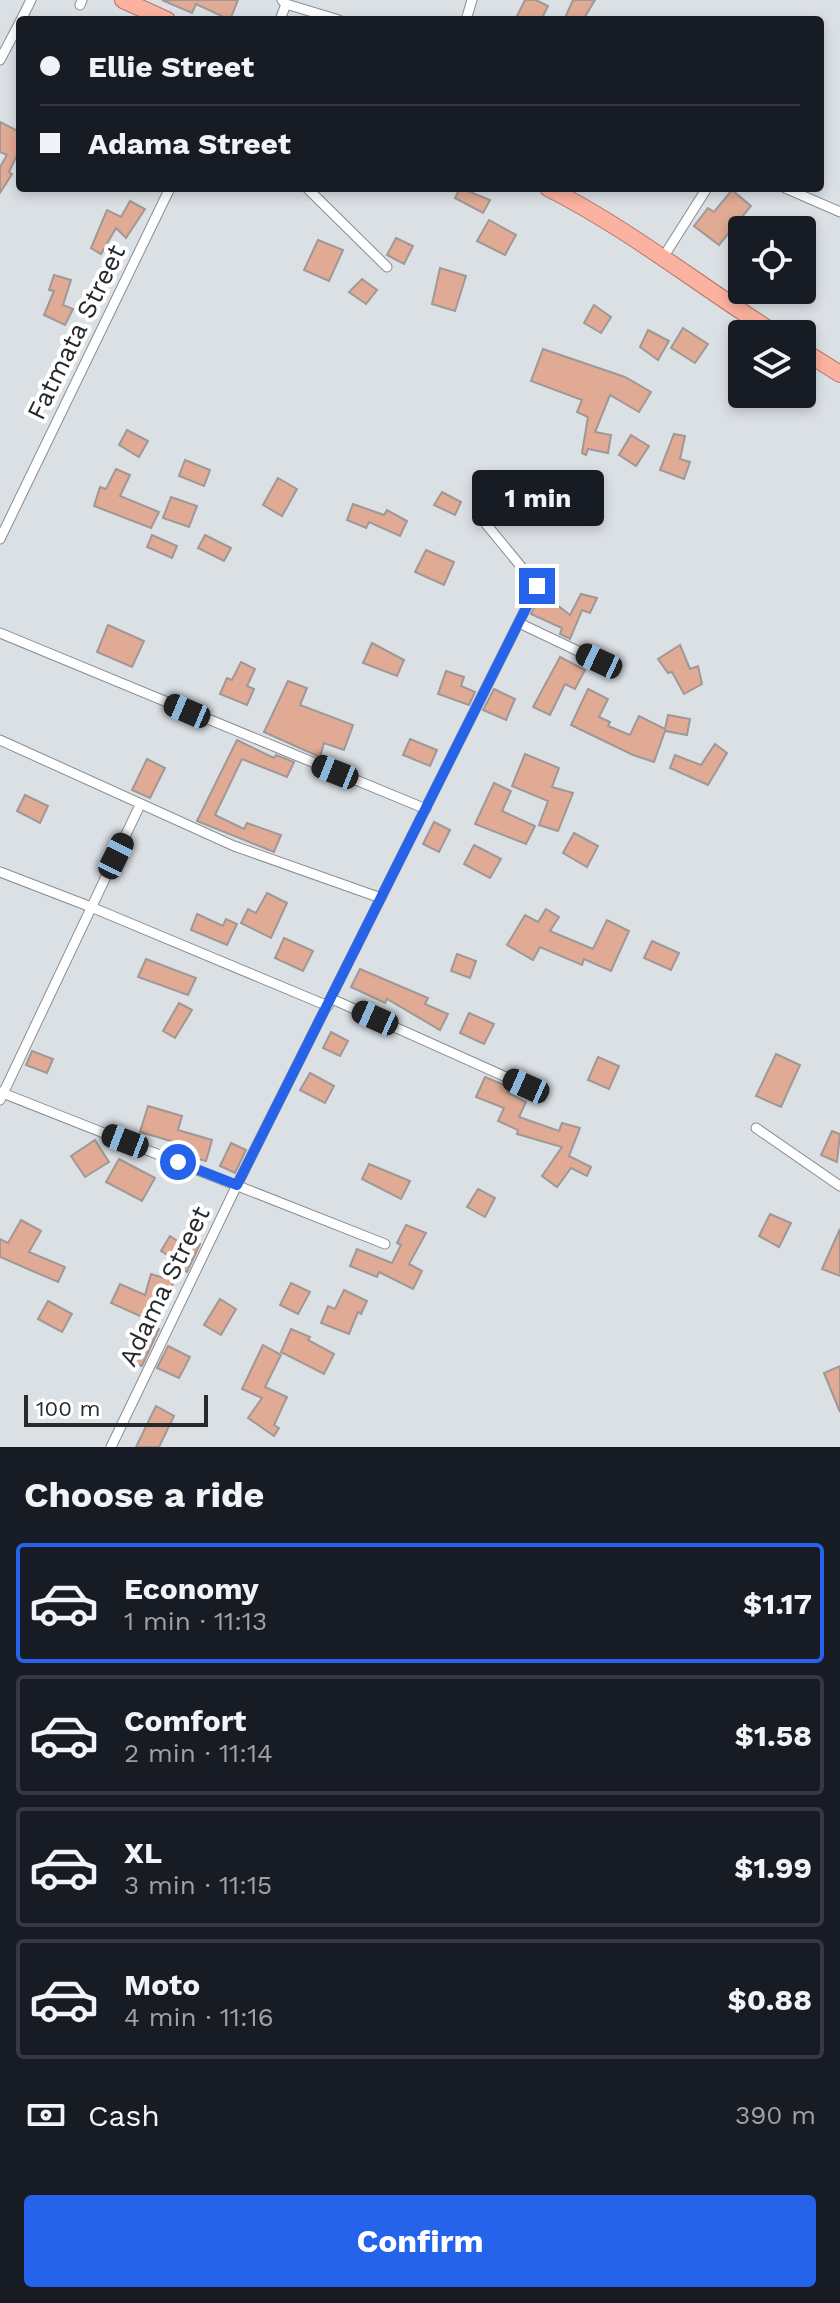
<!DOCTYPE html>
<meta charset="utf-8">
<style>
:root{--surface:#171b24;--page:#20242c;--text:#f1f3f6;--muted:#9ea1a6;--line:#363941;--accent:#2563eb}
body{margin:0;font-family:"Work Sans",sans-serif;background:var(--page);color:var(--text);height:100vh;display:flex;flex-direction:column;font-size:30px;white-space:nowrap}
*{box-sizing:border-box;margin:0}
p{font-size:26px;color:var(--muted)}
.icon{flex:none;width:44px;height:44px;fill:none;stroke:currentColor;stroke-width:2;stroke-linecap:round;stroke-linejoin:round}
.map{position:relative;height:1447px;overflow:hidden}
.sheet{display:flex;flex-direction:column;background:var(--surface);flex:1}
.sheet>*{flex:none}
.guide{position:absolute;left:16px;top:16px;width:808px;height:176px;border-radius:8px;box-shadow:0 4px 12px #0003;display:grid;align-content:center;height:176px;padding:0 24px;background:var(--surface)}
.fabs{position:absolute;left:728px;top:216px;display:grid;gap:16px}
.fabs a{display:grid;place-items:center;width:88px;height:88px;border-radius:8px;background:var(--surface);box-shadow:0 4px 12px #0003;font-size:40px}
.scale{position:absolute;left:24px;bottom:20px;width:184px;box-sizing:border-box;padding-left:8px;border:4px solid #27292b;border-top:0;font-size:22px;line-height:28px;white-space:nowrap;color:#27292b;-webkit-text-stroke:6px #fff;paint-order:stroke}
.end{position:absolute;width:36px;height:36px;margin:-18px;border:10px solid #2563eb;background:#fff;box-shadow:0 0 0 4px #fff}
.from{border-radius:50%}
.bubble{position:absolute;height:56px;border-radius:8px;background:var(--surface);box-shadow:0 4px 12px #0003;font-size:26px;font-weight:700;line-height:56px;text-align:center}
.car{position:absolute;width:24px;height:48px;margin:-24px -12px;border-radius:10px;box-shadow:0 0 6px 2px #0007;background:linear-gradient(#222 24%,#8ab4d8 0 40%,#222 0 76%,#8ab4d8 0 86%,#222 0)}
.guide b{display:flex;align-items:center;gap:28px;height:76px;font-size:30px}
.guide b+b{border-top:2px solid var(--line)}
.guide i{width:20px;height:20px;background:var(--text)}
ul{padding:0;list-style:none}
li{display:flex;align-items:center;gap:24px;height:120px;margin:0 16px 12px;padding:0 8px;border:4px solid var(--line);border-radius:8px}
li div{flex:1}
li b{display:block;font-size:30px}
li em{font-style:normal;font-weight:700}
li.current{border-color:var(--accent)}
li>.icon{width:72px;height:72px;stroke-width:1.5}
h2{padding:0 24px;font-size:36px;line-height:96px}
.pay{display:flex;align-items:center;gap:20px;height:88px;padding:0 24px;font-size:30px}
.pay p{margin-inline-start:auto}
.button{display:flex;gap:16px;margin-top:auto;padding:16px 24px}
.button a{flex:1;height:92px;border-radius:8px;background:var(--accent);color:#fff;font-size:32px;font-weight:700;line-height:92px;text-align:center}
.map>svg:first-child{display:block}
.building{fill:#e0aa94;stroke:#9f9896;stroke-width:2}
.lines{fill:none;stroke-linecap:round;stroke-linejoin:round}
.minor-casing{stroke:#888d92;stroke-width:11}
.trunk-casing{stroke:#b17668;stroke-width:18}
.minor{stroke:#fff;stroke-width:9}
.trunk{stroke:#fcb2a0;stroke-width:16}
.route{stroke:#2563eb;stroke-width:10}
.labels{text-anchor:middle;stroke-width:8;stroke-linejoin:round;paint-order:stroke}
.street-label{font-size:26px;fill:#27292b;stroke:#fff}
</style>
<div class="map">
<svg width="840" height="1447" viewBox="0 0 840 1447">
<rect width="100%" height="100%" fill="#dbe0e5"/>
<g class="building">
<path d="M162,0H238L230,20L196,4L192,13Z"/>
<path d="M525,0H536L548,6L541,20H515Z"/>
<path d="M573,0H595L583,20H564Z"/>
<path d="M0,122L20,132V149L9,172L12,174L0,193V167L7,155L0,152Z"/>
<path d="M460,188L490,200L483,213L455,198Z"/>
<path d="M732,190L751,206L719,245L694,226L708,208L714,212Z"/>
<path d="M130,201L145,209L126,238L116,228L101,254L91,248L107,210L121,217Z"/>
<path d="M489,220L516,235L505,255L477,241Z"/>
<path d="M396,238L413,246L404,264L387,255Z"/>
<path d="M318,240L343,250L329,281L304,270Z"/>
<path d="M440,268L466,276L455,311L432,304Z"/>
<path d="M54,275L71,280L63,305L73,309L65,325L44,315L54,291L49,290Z"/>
<path d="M362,279L377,290L366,304L349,292Z"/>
<path d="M594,305L611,317L601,333L584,323Z"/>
<path d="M683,328L708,344L695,363L671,348Z"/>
<path d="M648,330L669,341L658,360L640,347Z"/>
<path d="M543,349L625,377L651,392L639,412L610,395L595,432L611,435L608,453L588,449L586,455L582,453L588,417L577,412L582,400L531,381Z"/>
<path d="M127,430L148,441L139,457L119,445Z"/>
<path d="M674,434L685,436L680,459L690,462L684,479L660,470Z"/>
<path d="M631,435L649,446L636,466L619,455Z"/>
<path d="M185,460L210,470L204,486L179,476Z"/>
<path d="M116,469L130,475L120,496L159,512L151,528L94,506L100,487L106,489Z"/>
<path d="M278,478L297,489L282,516L263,505Z"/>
<path d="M485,480L504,488L497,505L478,497Z"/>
<path d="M442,492L461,502L455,515L434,505Z"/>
<path d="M171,497L197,506L189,527L163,518Z"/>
<path d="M531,498L552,506L545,524L524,516Z"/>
<path d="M353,504L384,515L387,510L407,521L400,536L369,522L366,528L347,520Z"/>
<path d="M152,535L177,546L172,558L147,547Z"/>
<path d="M205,535L231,548L224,561L198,548Z"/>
<path d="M426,550L454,562L444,585L415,572Z"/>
<path d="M543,590L557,596L556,604L570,615L581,594L597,598L590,613L582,610L570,639L560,634L562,628L531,614Z"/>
<path d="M108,625L144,641L132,667L97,652Z"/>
<path d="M372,643L404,660L397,676L363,663Z"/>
<path d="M680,645L690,669L698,666L702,684L684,694L672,672L668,673L658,659Z"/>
<path d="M560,657L585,670L575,689L565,684L550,715L533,707Z"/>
<path d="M241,662L255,669L247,686L254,689L247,705L220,694L227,678L232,680Z"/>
<path d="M446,671L464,677L461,686L475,692L469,705L438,694Z"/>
<path d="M288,681L307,688L300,705L353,725L344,750L324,743L320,757L264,732Z"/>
<path d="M494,689L515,699L506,720L483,710Z"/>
<path d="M588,689L608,699L599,717L610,722L608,726L630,735L639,716L665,729L668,715L690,719L687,735L665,731L654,762L633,755L571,725Z"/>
<path d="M410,739L437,750L430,766L403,755Z"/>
<path d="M237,740L274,758L276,755L294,762L287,777L242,759L215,815L244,829L247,823L281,835L274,852L197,821Z"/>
<path d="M715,744L727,753L708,785L670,768L675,755L701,765Z"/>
<path d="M525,754L559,768L552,787L573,793L558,831L539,825L548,801L512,786Z"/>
<path d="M147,759L165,768L150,798L132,790Z"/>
<path d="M494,783L511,791L502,811L535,826L526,844L475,824Z"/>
<path d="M25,795L48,806L40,823L17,811Z"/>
<path d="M434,822L450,830L439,852L423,844Z"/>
<path d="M574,833L598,846L587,867L563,853Z"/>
<path d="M474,845L501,859L490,878L464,864Z"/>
<path d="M267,893L287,903L271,938L241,923L248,909L256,913Z"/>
<path d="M546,909L559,917L550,931L593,949L607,920L629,931L611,971L584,959L582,965L540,947L533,960L507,945L525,915L538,922Z"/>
<path d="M197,914L223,926L226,919L237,924L227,945L191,930Z"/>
<path d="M284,938L313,951L303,971L275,958Z"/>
<path d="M652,941L679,953L671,970L644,958Z"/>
<path d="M457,954L476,961L470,978L451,971Z"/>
<path d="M146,959L196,978L188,995L138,977Z"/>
<path d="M360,969L428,998L425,1004L448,1014L440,1030L387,999L385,1003L351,987Z"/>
<path d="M179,1003L192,1010L175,1038L163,1031Z"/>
<path d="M469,1013L494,1024L484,1044L460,1033Z"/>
<path d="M331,1032L348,1041L340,1056L323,1048Z"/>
<path d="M32,1051L53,1059L47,1073L26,1065Z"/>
<path d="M776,1054L800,1065L781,1107L756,1096Z"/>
<path d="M598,1057L619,1066L609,1089L588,1080Z"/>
<path d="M310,1073L334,1086L325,1103L300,1090Z"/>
<path d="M485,1077L509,1087L507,1092L526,1102L519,1117L559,1131L562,1123L580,1128L569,1156L591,1167L587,1176L571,1168L557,1187L542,1176L562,1147L517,1134L518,1130L498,1121L504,1108L476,1097Z"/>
<path d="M148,1106L182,1116L178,1130L212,1140L206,1161L175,1152L178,1143L140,1132Z"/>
<path d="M832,1131L840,1134L837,1162L821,1155Z"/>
<path d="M95,1140L109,1162L85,1177L71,1156Z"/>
<path d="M231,1143L246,1150L235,1173L220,1166Z"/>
<path d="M119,1159L155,1178L142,1201L106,1182Z"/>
<path d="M369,1164L410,1181L401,1199L362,1179Z"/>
<path d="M478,1189L495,1198L485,1217L467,1207Z"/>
<path d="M770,1214L791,1223L779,1247L759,1236Z"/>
<path d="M21,1220L41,1231L29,1252L65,1267L58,1282L0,1257V1239L8,1243Z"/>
<path d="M406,1225L426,1233L409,1264L422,1271L413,1289L379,1272L377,1277L350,1266L357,1249L392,1263L401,1245L397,1243Z"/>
<path d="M840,1229V1276L822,1269Z"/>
<path d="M170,1236L182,1244L185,1236L200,1244L187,1272L178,1268L168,1298L161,1296L149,1320L111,1303L120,1284L145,1295L151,1274L164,1278L174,1259L161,1251Z"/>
<path d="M291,1283L310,1292L298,1314L280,1305Z"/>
<path d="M344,1290L367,1301L361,1314L358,1312L349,1334L321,1323L328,1306L335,1309Z"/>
<path d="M220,1299L236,1309L221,1335L204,1325Z"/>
<path d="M48,1301L72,1314L62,1332L38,1319Z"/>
<path d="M147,1324L159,1329L142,1366L130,1361Z"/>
<path d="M291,1329L310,1337L308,1340L334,1354L324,1374L281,1352Z"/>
<path d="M263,1345L281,1355L265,1387L287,1397L274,1425L279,1428L274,1436L248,1418L262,1398L242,1389Z"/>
<path d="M168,1346L190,1357L179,1378L157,1368Z"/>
<path d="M840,1366V1412L824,1373Z"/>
<path d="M156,1406L174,1416L159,1447H136Z"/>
</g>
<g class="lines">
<g class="minor-casing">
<g id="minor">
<path d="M286,4L339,20"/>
<path d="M80,5L82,0"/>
<path d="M21,20L31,0"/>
<path d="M280,20L286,4L282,0"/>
<path d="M466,20L472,0"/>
<path d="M0,60L20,22"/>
<path d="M307,188L387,267"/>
<path d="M785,188L840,212"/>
<path d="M664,256L707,188"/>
<path d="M0,539L170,188"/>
<path d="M519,623L599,661"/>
<path d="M0,633L426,809"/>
<path d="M0,740L234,846L381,898"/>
<path d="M0,872L91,907L328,1006"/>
<path d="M332,999L526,1086"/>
<path d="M0,1092L385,1244"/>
<path d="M0,1100L140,805"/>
<path d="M756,1128L840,1186"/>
<path d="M111,1447L237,1185L537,586L486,524"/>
</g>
</g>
<g class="trunk-casing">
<g id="trunk">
<path d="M123,0L167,20"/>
<path d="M548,188C629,229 700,286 776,334"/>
<path d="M802,350L840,374"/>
</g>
</g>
<use href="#minor" class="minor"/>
<use href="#trunk" class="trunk"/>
</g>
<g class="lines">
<path class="route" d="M178,1162L237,1185L537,586"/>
</g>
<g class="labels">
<g class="street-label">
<text transform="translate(76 332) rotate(-64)" y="9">Fatmata Street</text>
<text transform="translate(164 1286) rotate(-64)" y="9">Adama Street</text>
</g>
</g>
</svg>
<div class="fabs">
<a><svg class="icon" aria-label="locate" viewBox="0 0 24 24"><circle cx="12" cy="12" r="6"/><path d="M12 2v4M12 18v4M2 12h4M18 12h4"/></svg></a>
<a><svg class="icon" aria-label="layers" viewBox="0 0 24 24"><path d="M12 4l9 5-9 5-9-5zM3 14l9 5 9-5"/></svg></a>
</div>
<div class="scale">100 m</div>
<i class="end from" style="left:178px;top:1162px"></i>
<i class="end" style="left:537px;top:586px"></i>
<div class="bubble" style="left:472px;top:470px;width:132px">1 min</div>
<i class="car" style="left:599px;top:661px;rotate:295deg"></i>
<i class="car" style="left:187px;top:711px;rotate:293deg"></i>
<i class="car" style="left:335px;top:772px;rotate:292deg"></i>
<i class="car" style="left:116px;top:856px;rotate:26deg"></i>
<i class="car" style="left:375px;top:1018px;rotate:294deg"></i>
<i class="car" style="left:526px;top:1086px;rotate:294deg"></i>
<i class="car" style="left:125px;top:1141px;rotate:291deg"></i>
<div class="guide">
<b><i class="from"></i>Ellie Street</b>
<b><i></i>Adama Street</b>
</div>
</div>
<section class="sheet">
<h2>Choose a ride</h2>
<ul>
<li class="current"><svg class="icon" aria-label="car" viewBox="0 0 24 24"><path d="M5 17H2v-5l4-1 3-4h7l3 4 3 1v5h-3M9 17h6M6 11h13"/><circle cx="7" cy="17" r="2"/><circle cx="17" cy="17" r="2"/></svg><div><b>Economy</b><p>1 min · 11:13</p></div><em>$1.17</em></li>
<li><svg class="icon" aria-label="car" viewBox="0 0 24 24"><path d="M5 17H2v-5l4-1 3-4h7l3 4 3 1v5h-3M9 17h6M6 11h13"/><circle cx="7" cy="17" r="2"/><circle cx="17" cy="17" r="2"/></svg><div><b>Comfort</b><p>2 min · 11:14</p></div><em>$1.58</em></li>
<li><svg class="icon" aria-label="car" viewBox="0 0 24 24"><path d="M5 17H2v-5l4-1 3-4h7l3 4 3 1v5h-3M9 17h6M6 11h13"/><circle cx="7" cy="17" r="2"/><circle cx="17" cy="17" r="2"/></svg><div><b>XL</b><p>3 min · 11:15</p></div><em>$1.99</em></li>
<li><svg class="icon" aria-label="car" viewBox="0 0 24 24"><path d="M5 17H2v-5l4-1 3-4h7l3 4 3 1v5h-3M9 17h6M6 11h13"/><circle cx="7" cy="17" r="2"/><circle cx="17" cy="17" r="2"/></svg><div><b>Moto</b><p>4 min · 11:16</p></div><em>$0.88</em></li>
</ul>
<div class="pay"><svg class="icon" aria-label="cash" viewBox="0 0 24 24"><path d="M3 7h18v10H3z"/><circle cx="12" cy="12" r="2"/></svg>Cash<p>390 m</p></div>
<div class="button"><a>Confirm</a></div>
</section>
